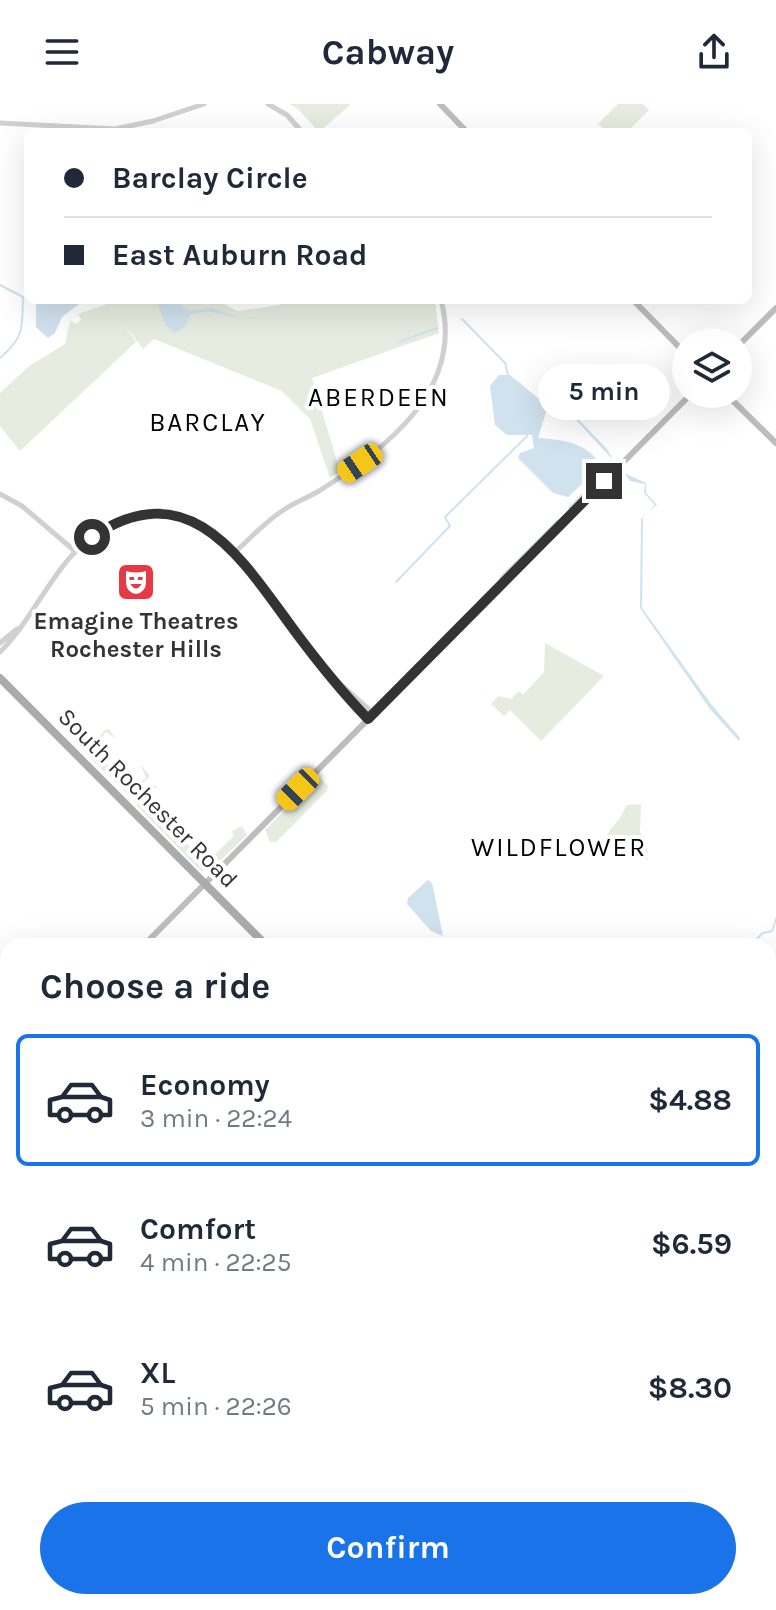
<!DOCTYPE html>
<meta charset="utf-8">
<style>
:root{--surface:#fff;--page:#f6f6f7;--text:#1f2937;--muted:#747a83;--line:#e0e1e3;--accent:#1a73e8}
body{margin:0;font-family:Karla,sans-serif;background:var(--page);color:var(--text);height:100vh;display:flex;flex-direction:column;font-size:30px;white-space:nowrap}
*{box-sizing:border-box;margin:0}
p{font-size:26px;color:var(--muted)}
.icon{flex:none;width:44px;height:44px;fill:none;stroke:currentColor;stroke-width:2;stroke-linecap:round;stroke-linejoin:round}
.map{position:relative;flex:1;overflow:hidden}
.drawer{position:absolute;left:0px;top:834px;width:776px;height:672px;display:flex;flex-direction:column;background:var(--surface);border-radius:24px 24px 0 0;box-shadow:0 8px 32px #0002}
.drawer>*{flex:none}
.guide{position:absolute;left:24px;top:24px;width:728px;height:176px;border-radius:12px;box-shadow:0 8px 32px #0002;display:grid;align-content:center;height:176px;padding:0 40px;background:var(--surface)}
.fabs{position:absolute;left:672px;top:224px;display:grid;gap:16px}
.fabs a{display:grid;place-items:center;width:80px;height:80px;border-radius:50%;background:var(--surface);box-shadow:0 8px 32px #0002;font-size:40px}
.end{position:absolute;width:36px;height:36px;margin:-18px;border:10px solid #333;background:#fff;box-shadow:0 0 0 4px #fff}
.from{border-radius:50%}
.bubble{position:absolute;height:56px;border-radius:28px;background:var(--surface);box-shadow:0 8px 32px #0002;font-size:26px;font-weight:700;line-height:56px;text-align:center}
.car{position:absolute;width:24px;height:48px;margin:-24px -12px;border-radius:10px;box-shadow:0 0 6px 2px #0007;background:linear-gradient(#f5c518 24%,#345 0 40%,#f5c518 0 76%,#345 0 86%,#f5c518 0)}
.guide b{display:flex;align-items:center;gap:28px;height:76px;font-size:30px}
.guide b+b{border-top:2px solid var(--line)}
.guide i{width:20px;height:20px;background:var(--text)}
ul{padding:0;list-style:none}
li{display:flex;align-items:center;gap:24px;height:132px;margin:0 16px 12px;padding:0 24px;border:4px solid transparent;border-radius:12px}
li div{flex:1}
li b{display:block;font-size:30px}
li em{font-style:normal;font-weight:700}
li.selected{border-color:var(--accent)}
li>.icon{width:72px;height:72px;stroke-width:1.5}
h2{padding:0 40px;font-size:36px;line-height:96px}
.primary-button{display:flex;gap:16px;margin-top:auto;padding:16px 40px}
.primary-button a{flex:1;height:92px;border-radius:48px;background:var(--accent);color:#fff;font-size:32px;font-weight:700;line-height:92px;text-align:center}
header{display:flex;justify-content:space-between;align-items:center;height:104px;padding:0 40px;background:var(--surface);font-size:36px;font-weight:700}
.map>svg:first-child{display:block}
.green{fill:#e6ecdf}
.water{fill:#cfe2ee}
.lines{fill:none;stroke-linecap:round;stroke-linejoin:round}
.stream{stroke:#cfe2ee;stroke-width:2}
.tertiary{stroke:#d0d0d0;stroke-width:5}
.secondary{stroke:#bdbdbd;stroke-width:6}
.primary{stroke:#ababab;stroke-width:8}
.motorway{stroke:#9a9a9a;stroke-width:10}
.route{stroke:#333;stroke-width:10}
.labels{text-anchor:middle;stroke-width:8;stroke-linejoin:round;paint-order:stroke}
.poi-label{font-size:24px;font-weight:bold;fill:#333;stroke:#fff}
.street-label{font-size:24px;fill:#333;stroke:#fff}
.neighbourhood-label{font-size:26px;letter-spacing:2px;fill:#000;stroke:#fff}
</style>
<header><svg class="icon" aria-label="menu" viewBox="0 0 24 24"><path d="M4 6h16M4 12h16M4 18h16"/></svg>Cabway<svg class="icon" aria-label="share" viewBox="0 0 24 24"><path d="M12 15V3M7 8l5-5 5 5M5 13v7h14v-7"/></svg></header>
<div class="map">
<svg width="776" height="1506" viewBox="0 0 776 1506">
<rect width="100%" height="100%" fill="#fff"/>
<g class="green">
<path d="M289,0H351L319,28L297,4Z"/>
<path d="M618,0H643L649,6L627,28H607L598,20Z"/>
<path d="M108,196H217L237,207L280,201V196H435L439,229L312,274L340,367L330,374L310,315L282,287L154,235L143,245L122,218L136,238L20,347L0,322V289L29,262L65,240L70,217L77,220L81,215L78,210L107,200Z"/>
<path d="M545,539L604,572L541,637L510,606L504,612L491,600L498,592L511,595L519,587L523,591L544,568Z"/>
<path d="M109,625L116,635L106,628L93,646L131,684L146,674L140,660L150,672L130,692L85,649L105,626Z"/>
<path d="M315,675H321L328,682L327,687L276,738H270L265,726Z"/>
<path d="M154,681L157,683L144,692V697L203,756H209L234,732L232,727L242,722L247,731L210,766L201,767L137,702V697Z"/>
<path d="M641,700L640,728L647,742L648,756L637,753L626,743L589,736L605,737C608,723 622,717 626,701Z"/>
</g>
<g class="water">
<path d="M36,196H84L62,213L55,229L48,234L36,223Z"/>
<path d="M156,196H173L189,207L212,204L240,214L260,213C234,220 216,201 190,211L186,222L175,229L166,222Z"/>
<path d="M499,271H510L543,298L573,310L607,345L613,356L576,316L547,305L538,334C558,335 587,338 599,359L594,369L568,393L553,389L518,354L520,349L534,344L532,331H507L495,321L490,282Z"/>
<path d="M624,369L646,379V389L657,401L643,412L642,504L711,600L740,634L739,637L710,605L640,504L641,415L655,401L644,389L645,380L630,377Z"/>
<path d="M428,776L432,779L443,832L431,827L407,800L408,794Z"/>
</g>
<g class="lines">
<g class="stream">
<path d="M0,181L23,193C22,224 25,232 0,254"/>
<path d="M462,215L505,259L508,271"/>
<path d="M398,238L437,224"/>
<path d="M569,404L606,367"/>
<path d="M500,474L557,417"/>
<path d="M396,478L450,422L445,413L527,332"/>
<path d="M740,842H748"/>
<path d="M749,842L763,829L772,827L776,815"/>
<path d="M0,1027L8,1009"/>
<path d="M0,1063L1,1066"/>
<path d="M0,1297L6,1293"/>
<path d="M768,1416L776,1405"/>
<path d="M463,1499L464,1498"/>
</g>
<g class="tertiary">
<path d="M268,0L287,11L302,28"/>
<path d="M0,19L115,25L153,17L204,0"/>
<path d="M0,390L22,402L76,448"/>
<path d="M236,447C251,434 265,418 282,407C293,399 307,394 319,387C385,345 465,286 441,196"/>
<path d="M0,539L17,525"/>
<path d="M0,548C33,515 50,469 86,437C124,404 183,403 222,434C242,450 257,475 272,496C303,537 332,578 368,615"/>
<path d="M335,575L373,609"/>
<path d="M768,1116L776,1108"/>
<path d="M377,1506L385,1498"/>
</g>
<g class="secondary">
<path d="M440,0L467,28"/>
<path d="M633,196L686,250"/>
<path d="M738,242L776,204"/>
<path d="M726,290L776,339"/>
<path d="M143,842L691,290"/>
<path d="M0,985L8,977"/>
<path d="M768,1316L776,1324"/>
</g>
<path class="primary" d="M0,574L267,842"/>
<g class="motorway">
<path d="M768,926L776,923"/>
<path d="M768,937L776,934"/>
<path d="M0,1154L8,1155"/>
<path d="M0,1165L8,1166"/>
</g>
</g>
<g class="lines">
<path class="route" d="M92,433C190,366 243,457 294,526C317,557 341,587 368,615L604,377"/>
</g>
<defs>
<g id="theatre-square" transform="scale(2)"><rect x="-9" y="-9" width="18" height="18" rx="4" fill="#e63946" stroke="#fff"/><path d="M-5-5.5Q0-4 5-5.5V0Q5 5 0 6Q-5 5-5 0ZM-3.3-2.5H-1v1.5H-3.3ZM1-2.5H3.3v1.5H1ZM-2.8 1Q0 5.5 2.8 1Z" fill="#fff"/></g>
</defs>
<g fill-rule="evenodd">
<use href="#theatre-square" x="136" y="478"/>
</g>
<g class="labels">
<g class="poi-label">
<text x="136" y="525">Emagine Theatres<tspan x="136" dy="28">Rochester Hills</tspan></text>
</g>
<g class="street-label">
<text transform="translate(148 694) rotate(45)" y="8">South Rochester Road</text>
</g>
<g class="neighbourhood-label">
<text x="379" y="302">ABERDEEN</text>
<text x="208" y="327">BARCLAY</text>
<text x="559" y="752">WILDFLOWER</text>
</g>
</g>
</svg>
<div class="fabs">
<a><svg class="icon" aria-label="layers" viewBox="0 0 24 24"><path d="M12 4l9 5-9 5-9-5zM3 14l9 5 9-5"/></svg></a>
</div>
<i class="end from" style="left:92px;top:433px"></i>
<i class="end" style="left:604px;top:377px"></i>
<div class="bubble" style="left:538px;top:260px;width:132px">5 min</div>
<i class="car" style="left:360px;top:359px;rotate:236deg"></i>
<i class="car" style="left:298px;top:685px;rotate:225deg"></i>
<div class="guide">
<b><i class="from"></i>Barclay Circle</b>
<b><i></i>East Auburn Road</b>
</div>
<section class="drawer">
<h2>Choose a ride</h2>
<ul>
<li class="selected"><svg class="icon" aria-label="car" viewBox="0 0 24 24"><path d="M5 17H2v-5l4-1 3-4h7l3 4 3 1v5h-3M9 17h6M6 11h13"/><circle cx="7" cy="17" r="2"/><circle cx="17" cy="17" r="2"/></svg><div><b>Economy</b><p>3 min · 22:24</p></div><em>$4.88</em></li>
<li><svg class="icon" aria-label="car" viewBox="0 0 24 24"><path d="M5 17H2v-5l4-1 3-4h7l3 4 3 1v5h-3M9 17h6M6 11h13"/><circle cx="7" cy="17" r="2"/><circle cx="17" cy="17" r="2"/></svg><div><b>Comfort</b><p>4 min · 22:25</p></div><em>$6.59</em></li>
<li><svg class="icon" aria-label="car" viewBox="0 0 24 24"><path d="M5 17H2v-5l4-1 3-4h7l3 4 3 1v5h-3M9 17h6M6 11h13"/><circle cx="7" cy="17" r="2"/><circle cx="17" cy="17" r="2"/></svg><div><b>XL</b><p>5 min · 22:26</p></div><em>$8.30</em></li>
</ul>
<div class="primary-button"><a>Confirm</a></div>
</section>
</div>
